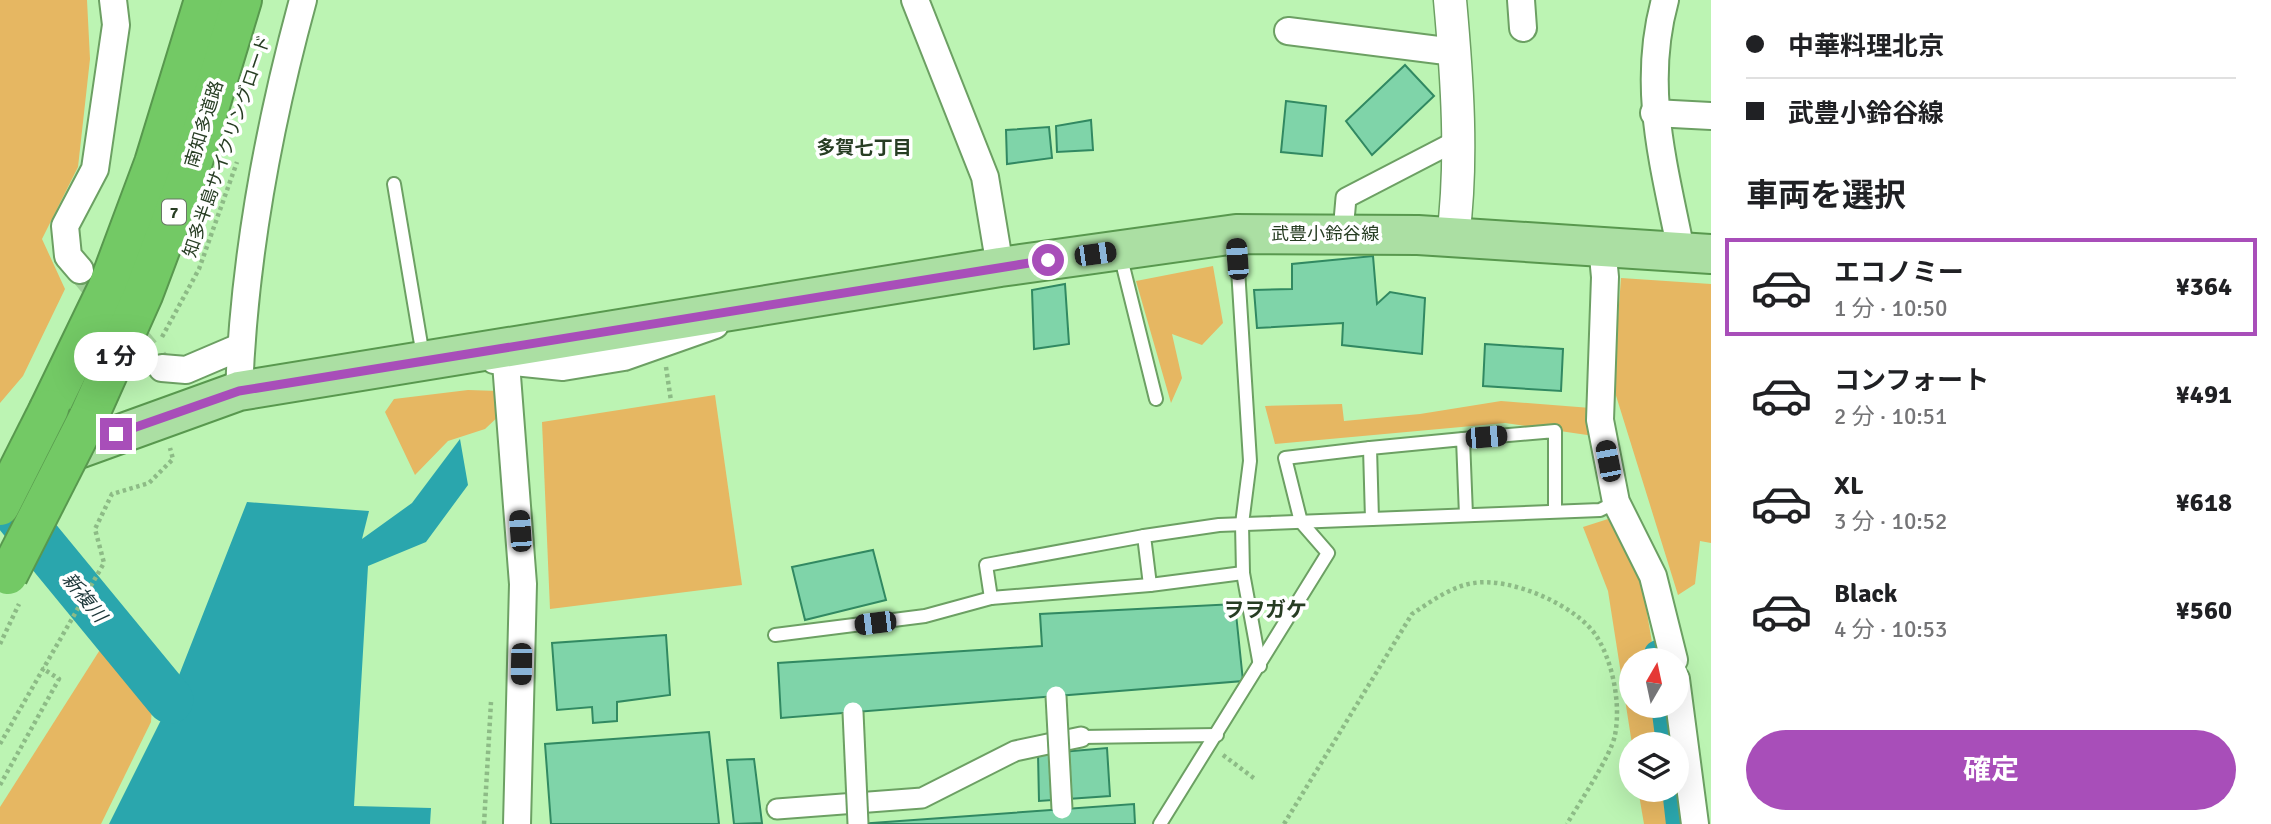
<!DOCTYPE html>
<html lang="ja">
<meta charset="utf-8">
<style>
:root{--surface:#fff;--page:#f6f6f6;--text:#202124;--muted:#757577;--line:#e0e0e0;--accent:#a84eb9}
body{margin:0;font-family:Signika,"Noto Sans JP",sans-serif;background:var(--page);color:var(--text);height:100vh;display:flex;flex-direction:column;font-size:26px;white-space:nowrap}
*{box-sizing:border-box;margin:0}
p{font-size:23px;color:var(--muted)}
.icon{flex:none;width:38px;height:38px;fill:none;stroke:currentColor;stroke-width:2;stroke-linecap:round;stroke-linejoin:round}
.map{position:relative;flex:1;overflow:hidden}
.panel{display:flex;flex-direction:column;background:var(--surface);width:560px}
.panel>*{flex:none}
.guide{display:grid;align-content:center;height:154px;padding:0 35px;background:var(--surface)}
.needle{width:46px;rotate:9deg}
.controls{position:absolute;left:1619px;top:648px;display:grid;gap:14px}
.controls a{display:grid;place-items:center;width:70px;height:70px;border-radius:50%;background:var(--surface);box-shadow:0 7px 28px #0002;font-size:35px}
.end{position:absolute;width:32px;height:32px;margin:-16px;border:9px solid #a84eb9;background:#fff;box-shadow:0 0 0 4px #fff}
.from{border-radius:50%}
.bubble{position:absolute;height:49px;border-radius:24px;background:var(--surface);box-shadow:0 7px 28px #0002;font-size:23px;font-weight:700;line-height:49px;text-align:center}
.car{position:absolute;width:21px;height:42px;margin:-21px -10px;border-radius:9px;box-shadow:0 0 5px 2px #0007;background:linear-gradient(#222 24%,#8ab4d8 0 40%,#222 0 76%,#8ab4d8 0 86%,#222 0)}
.guide b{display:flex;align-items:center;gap:24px;height:66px;font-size:26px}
.guide b+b{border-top:2px solid var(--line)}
.guide i{width:18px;height:18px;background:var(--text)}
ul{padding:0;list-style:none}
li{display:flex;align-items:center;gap:21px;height:98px;margin:0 14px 10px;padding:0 21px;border:4px solid transparent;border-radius:0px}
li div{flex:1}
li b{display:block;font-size:26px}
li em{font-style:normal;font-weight:700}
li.selected{border-color:var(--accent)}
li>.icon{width:63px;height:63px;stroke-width:1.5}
h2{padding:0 35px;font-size:32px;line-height:84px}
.action{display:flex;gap:14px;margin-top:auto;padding:14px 35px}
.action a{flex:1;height:80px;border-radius:42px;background:var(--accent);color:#fff;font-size:28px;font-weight:700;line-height:80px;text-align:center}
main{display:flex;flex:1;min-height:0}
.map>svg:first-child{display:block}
.green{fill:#e6b762}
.water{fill:#2aa6ad}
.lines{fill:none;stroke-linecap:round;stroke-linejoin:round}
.canal{stroke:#2aa6ad;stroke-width:28}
.river{stroke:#2aa6ad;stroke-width:47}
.building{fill:#7fd4a9;stroke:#318962;stroke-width:2}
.minor-tunnel{stroke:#9ecf96;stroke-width:26;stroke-dasharray:26 13;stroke-linecap:butt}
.service-casing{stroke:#6ca063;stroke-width:16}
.pedestrian-casing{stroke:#6ca063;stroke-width:23}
.minor-casing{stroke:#6ca063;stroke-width:30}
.tertiary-casing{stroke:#6ca063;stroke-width:35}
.primary-casing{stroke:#58984e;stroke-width:42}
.motorway-casing{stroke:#58984e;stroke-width:42}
.path{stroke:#8dbb86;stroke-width:4.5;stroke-dasharray:3.5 3.5;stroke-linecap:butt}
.service{stroke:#fff;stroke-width:12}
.pedestrian{stroke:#fff;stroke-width:19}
.minor{stroke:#fff;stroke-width:26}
.tertiary{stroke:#fff;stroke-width:32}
.primary{stroke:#abdfa3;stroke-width:38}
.motorway{stroke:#73c965;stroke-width:38}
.pedestrian-bridge-casing{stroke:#6ca063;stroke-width:23;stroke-linecap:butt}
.motorway-bridge-casing{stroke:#58984e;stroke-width:42;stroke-linecap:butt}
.pedestrian-bridge{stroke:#fff;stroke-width:19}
.motorway-bridge{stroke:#73c965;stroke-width:38}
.route{stroke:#a84eb9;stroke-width:9}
.labels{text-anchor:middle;stroke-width:7;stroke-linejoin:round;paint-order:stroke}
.shield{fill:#fff;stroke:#687765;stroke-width:2}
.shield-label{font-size:16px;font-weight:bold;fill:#273d23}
.street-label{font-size:18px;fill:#273d23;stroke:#fff}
.neighbourhood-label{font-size:19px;font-weight:bold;fill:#273d23;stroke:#fff}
.water-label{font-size:19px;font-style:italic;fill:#1c3638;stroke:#fff}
.quarter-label{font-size:21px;font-weight:bold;fill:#273d23;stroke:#fff}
</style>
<main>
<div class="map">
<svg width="1711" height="824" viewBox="0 0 1711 824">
<rect width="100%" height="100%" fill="#bcf4b3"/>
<g class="green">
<path d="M0,0H87L90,59L78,167L42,239L65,289L23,376L0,403Z"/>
<path d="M1213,266L1223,323L1202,345L1172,334L1182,378L1171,403L1136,281Z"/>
<path d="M1621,278L1711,284V543L1700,541L1695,584L1678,595L1613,386Z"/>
<path d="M468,390L499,391L503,412L485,429L448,441L415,475L385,412L394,399Z"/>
<path d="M715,395L742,585L550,609L542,422Z"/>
<path d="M1501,401L1591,408L1594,436L1505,423L1275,444L1265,406L1342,404L1344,421L1420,414Z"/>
<path d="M1608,519L1641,578L1655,660H1631V705H1663L1669,744H1632L1608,591L1583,527Z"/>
<path d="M103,645L153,691L151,722L101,824H0V807Z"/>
<path d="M1638,789H1675L1680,824H1644Z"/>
</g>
<path class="water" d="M460,439L468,485L426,542L368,566L354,806L431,808L430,824H109L163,716L247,502L369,511L362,539L412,503Z"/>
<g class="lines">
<g class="canal">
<path d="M1658,654L1659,660"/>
<path d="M1665,705L1670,744"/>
<path d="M1676,789L1680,824"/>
</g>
<path class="river" d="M3,497L170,700"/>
</g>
<g class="building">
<path d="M1405,65L1434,96L1372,155L1346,121Z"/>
<path d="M1286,101L1326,106L1322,156L1281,152Z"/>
<path d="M1091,120L1093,150L1057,152L1056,126Z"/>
<path d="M1049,127L1052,158L1007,164L1006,130Z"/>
<path d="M1373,256L1377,304L1390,292L1425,298L1422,354L1342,345L1343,323L1257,328L1254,290L1292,289V264Z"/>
<path d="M1065,284L1069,344L1034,349L1032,290Z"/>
<path d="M1485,344L1563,349L1561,391L1483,386Z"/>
<path d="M873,550L886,600L805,620L792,567Z"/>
<path d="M1235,604L1243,681L781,718L778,663L1042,646L1040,614Z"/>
<path d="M666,635L670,695L617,702V721L593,723L592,707L557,710L552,643Z"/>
<path d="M709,732L719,824H551L545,744Z"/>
<path d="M1107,748L1110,796L1039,801L1038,754Z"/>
<path d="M754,759L762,823L734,824L727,760Z"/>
<path d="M1134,804L1135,824H855H858Z"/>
</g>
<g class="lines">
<path class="minor-tunnel" d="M80,270L162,368"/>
<g class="service-casing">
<g id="service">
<path d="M394,184L423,356"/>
<path d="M1236,237L1250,461L1242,524L1243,573L1260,666"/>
<path d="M1120,254L1156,399"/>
<path d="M1463,439L1555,431V511"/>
<path d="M1372,519L1370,448L1463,439L1466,515"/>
<path d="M1150,585L1144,536L1219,525L1600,510L1616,502"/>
<path d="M991,598L986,565L1144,536"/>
<path d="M775,635L925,616L991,598L1150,585L1243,573"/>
<path d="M1081,737L1217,735"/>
<path d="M1160,824L1328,553L1301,522L1285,458L1370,448"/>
</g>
</g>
<g class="pedestrian-casing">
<g id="pedestrian">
<path d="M1343,232L1346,198L1456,141"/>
<path d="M777,809L922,798L1015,751L1081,737"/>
</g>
</g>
<g class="minor-casing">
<g id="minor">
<path d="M915,0L985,177L1000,267"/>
<path d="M1521,0L1523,28"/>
<path d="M1665,0C1641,87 1664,165 1681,251"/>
<path d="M1288,31L1454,52"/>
<path d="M1654,113L1711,116"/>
<path d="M1602,246L1605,277L1600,420L1616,502L1653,576L1674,660"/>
<path d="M80,270L68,256L65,226L95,169L116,25L113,0"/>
<path d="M505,350L523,584L517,824"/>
<path d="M494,360L563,367L624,357L715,325"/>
<path d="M162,368L186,370L240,347"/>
<path d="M239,391C244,258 268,128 303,0"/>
<path d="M1676,679L1695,824"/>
</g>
</g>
<g class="tertiary-casing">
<path id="tertiary" d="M1450,0C1457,77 1463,160 1453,237"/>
</g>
<g class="primary-casing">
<path id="primary" d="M48,460L239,391L1000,267L1236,234L1418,235L1711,254"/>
</g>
<g class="motorway-casing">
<g id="motorway">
<path d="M49,409L107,289L154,163L204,0"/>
<path d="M88,418L143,295L192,165L242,0"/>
</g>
</g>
<g class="path">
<path d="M162,337L199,269L237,162"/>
<path d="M666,367L671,401"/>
<path d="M0,644L19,604"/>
<path d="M0,744L104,563L95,529L112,494L149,483L173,459L170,448"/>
<path d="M1223,755L1255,779"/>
<path d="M0,785L59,679L42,668"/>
<path d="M484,824L491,702"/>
<path d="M1284,824L1412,614C1430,602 1452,586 1474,583C1510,577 1577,605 1597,637C1613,663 1621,704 1615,735C1611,756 1579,803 1567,824"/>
</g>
<use href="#service" class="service"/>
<use href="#pedestrian" class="pedestrian"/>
<use href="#minor" class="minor"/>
<use href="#tertiary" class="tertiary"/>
<use href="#primary" class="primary"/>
<use href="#motorway" class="motorway"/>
<g class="pedestrian-bridge-casing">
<g id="pedestrian-bridge">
<path d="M1056,696L1062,809"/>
<path d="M853,712L858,824"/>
</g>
</g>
<g class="motorway-bridge-casing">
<g id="motorway-bridge">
<path d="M0,506L49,409"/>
<path d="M8,575L88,418"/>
</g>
</g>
<use href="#pedestrian-bridge" class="pedestrian-bridge"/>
<use href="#motorway-bridge" class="motorway-bridge"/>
</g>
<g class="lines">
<path class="route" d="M116,434L239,391L1048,260"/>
</g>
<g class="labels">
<rect class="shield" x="162" y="199.5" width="24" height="25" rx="5"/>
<g class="shield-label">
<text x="174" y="218">7</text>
</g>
<g class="street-label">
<text transform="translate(204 124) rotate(-73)" y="6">南知多道路</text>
<text transform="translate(227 146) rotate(-71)" y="6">知多半島サイクリングロード</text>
<text x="1325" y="240">武豊小鈴谷線</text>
</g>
<g class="neighbourhood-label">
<text x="864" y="154">多賀七丁目</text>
</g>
<g class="water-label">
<text transform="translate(85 597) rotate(51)" y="7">新複川</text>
</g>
<g class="quarter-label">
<text x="1265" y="617">ヲヲガケ</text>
</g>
</g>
</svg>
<div class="controls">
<a><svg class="needle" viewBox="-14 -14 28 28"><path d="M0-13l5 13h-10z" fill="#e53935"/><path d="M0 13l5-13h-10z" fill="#757577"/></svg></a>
<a><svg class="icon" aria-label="layers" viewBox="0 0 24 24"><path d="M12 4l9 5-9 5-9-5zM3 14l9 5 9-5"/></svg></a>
</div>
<i class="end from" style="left:1048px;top:260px"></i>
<i class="end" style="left:116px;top:434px"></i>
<div class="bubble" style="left:74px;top:332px;width:84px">1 分</div>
<i class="car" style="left:1095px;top:254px;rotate:82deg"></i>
<i class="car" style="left:1237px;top:259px;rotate:356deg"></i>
<i class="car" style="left:1486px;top:437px;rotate:85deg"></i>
<i class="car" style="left:1608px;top:461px;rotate:349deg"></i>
<i class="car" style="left:520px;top:531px;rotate:356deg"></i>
<i class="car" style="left:875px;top:623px;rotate:263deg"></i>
<i class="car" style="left:521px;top:664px;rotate:181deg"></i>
</div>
<section class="panel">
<div class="guide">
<b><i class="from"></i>中華料理北京</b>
<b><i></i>武豊小鈴谷線</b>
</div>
<h2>車両を選択</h2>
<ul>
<li class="selected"><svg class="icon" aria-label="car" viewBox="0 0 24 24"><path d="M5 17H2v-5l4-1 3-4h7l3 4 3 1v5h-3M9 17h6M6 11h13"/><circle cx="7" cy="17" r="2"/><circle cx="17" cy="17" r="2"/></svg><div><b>エコノミー</b><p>1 分 · 10:50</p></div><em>¥364</em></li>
<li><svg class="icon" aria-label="car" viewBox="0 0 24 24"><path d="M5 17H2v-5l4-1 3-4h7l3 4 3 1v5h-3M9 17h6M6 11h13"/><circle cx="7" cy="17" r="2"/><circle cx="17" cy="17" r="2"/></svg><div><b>コンフォート</b><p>2 分 · 10:51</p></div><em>¥491</em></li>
<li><svg class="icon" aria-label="car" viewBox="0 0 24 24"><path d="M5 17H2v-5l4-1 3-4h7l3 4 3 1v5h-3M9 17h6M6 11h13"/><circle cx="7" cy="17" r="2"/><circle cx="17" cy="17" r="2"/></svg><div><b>XL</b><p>3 分 · 10:52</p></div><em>¥618</em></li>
<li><svg class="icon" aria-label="car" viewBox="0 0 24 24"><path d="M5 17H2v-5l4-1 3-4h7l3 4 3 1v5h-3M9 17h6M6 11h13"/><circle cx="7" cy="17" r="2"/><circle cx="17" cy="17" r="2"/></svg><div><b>Black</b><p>4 分 · 10:53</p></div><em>¥560</em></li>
</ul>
<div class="action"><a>確定</a></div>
</section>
</main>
